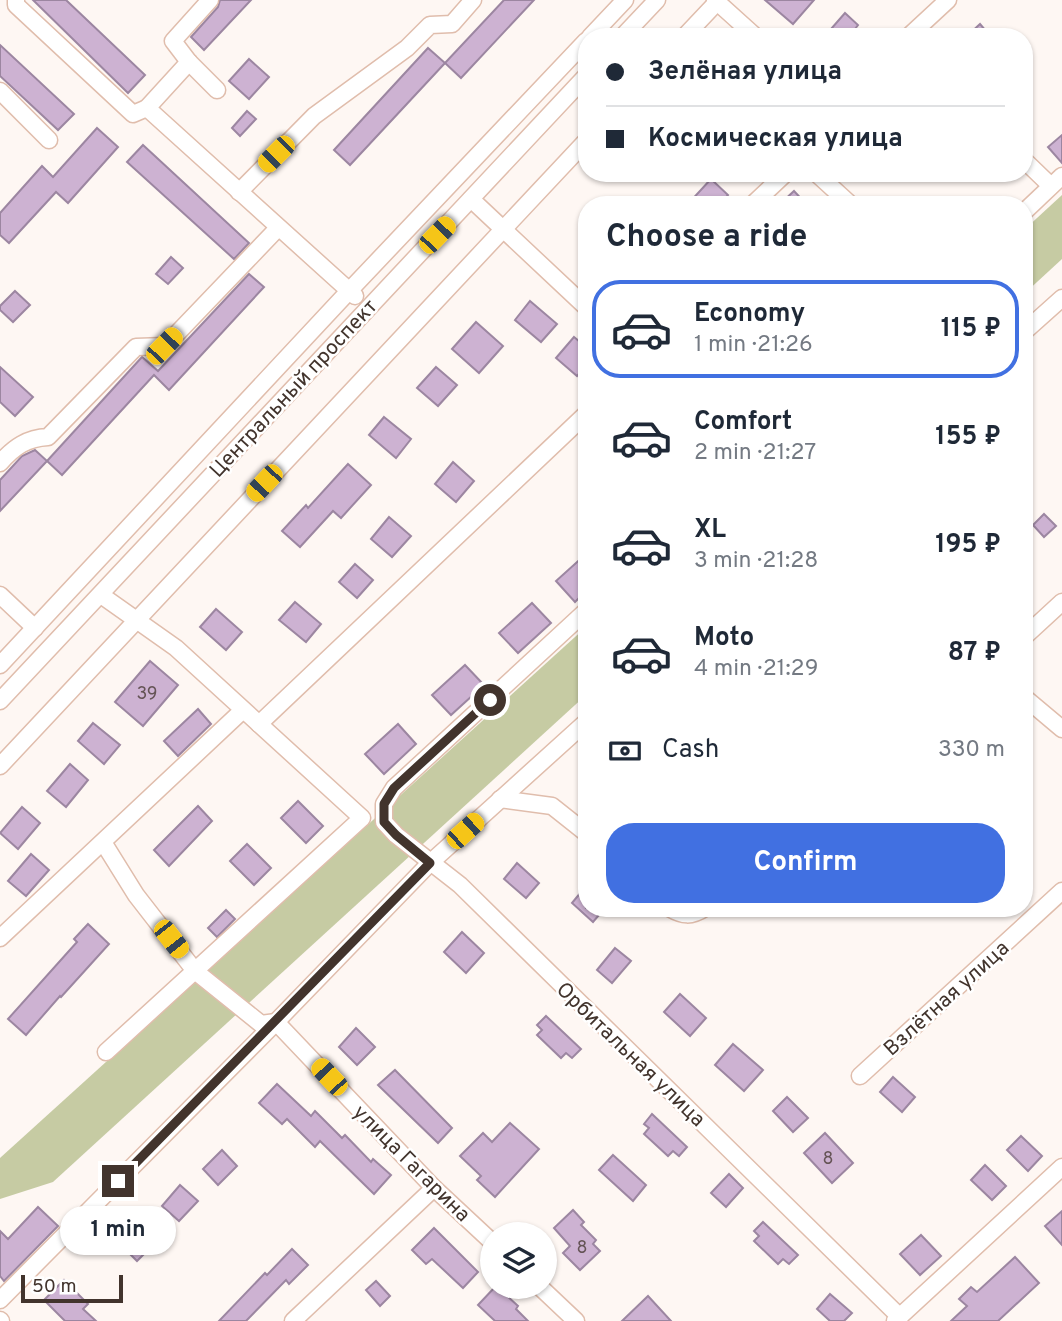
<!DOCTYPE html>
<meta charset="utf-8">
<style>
:root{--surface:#fff;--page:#f6f6f7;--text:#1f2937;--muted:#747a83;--line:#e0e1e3;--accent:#4170e1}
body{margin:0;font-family:Overpass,sans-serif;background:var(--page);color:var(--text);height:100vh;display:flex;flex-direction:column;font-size:26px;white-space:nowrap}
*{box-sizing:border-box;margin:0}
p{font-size:23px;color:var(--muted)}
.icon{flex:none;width:38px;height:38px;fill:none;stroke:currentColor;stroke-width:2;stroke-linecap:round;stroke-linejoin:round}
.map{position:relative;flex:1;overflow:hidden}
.panel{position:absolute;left:578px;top:196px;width:455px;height:721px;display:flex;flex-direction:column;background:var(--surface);border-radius:28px;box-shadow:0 2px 5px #0004}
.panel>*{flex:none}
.banner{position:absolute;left:578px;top:28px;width:455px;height:154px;border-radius:28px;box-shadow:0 2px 5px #0004;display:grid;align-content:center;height:154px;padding:0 28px;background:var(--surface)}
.tools{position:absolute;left:480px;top:1222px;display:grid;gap:14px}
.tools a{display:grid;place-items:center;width:77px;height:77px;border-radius:50%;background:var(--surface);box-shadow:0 2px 5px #0004;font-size:35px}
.scale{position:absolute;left:21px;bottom:18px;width:102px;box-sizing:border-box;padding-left:7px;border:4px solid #42342d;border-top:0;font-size:19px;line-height:24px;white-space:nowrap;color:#42342d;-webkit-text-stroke:5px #fff;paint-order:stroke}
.end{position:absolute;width:32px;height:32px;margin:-16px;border:9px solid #42342d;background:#fff;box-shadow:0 0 0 4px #fff}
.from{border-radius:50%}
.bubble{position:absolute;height:49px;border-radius:24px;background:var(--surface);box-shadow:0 2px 5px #0004;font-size:23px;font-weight:700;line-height:49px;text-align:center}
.car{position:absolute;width:21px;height:42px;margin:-21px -10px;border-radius:9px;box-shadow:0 0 5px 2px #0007;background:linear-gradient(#f5c518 24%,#345 0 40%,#f5c518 0 76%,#345 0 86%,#f5c518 0)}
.banner b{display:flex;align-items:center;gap:24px;height:66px;font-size:26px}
.banner b+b{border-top:2px solid var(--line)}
.banner i{width:18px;height:18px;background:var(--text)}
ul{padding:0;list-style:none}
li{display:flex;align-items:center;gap:21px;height:98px;margin:0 14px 10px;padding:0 14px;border:4px solid transparent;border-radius:28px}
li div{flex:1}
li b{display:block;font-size:26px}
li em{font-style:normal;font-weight:700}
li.active{border-color:var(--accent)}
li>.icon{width:63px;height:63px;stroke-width:1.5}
h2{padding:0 28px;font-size:32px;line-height:84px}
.pay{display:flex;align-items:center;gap:18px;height:77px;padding:0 28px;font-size:26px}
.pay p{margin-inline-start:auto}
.primary-button{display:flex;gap:14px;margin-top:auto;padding:14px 28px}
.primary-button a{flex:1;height:80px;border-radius:28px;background:var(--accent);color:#fff;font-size:28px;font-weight:700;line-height:80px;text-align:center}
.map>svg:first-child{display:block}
.forest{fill:#c6cba3}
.building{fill:#cdb2d2;stroke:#9c86a1;stroke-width:2}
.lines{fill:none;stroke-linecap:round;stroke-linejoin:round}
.minor-casing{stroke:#e0bdac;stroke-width:19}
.minor{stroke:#fff;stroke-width:16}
.route{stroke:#42342d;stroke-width:9}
.labels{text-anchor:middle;stroke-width:5;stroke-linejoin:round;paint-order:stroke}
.number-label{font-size:18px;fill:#655456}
.street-label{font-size:21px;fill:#42342d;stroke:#fff}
</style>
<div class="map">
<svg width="1062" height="1321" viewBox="0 0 1062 1321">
<rect width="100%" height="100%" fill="#fef7f3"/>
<g class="forest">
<path d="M1062,195V259L1024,294V230Z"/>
<path d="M586,627V695L53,1182L0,1199V1158Z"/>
</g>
<g class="building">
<path d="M33,0H66L145,75L128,93Z"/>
<path d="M220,0H251L204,50L191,37L218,7Z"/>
<path d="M504,0H534L461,78L445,63Z"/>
<path d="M765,0H814L793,24Z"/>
<path d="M845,13L858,25L855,29L864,37H824Z"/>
<path d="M980,24L991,37H966Z"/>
<path d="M0,45L74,114L58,130L0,76Z"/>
<path d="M428,48L445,63L350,165L334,150Z"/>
<path d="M249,59L269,77L249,99L229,81Z"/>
<path d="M247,111L256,119L240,136L232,128Z"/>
<path d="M97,128L118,147L68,203L56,192L9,243L0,235V213L42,166L53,177Z"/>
<path d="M1062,135V163L1048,147Z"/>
<path d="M143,145L249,243L234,259L127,162Z"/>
<path d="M711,179L728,195L719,205H687Z"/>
<path d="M794,191L807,205H779Z"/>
<path d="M171,257L183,268L168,284L156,274Z"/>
<path d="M249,274L264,287L169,390L154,375L62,475L47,461L142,357L158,371Z"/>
<path d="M15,291L30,305L13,322L0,310V306Z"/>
<path d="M530,301L557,324L541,342L515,320Z"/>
<path d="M476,322L503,346L479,373L452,349Z"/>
<path d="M574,337L586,347V366L577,376L556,358Z"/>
<path d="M0,367L33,397L15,416L0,402Z"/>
<path d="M436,367L457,385L438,406L417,388Z"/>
<path d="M384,417L411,439L396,458L369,435Z"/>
<path d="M35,450L47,461L0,511V480L22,456Z"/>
<path d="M453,462L474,481L456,502L435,484Z"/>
<path d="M348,464L371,485L341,518L333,511L300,547L282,531L306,505L308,508Z"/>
<path d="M1044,514L1056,526L1044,537L1033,525Z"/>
<path d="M389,517L411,536L392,557L371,539Z"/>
<path d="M586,554V591L575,602L556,581Z"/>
<path d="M355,564L373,580L357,598L339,582Z"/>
<path d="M295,602L321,624L306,642L279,620Z"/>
<path d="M532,603L551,623L518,653L499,633Z"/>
<path d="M216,609L242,632L226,650L200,627Z"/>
<path d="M150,661L178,685L143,726L115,702Z"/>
<path d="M465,665L484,685L451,715L432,695Z"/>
<path d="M198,709L211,724L178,756L164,741Z"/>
<path d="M93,723L120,745L104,764L78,741Z"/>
<path d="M398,724L416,744L384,774L365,754Z"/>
<path d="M70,764L88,780L66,807L47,791Z"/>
<path d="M298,801L323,826L306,843L281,818Z"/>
<path d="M198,806L212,821L169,866L154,850Z"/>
<path d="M22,807L40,823L18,849L0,833Z"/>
<path d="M247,844L271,868L254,885L230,861Z"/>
<path d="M31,854L49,870L26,896L8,881Z"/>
<path d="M517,863L539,883L526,898L504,879Z"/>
<path d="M586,886V908H605L593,922L572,903Z"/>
<path d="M226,910L235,919L217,937L208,928Z"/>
<path d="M88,924L109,944L61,997L60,996L26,1035L8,1019L77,942L74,939Z"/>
<path d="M462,932L484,953L466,973L444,952Z"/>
<path d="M615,948L631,961L612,983L597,970Z"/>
<path d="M680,994L706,1018L690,1036L664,1012Z"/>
<path d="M546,1016L581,1049L572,1058L566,1053L561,1058L537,1035L542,1030L537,1025Z"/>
<path d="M356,1028L375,1047L357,1065L339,1047Z"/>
<path d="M733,1044L763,1070L744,1091L715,1065Z"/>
<path d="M395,1070L452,1128L438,1143L378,1085Z"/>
<path d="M893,1077L915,1097L902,1112L880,1092Z"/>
<path d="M277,1084L311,1116L315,1111L342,1138L345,1135L371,1162L373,1159L391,1175L374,1194L320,1141L315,1147L287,1119L282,1124L259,1103Z"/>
<path d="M787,1097L808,1118L793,1132L773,1111Z"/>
<path d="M652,1114L687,1147L679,1156L673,1151L668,1156L644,1134L649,1128L644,1124Z"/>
<path d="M510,1123L539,1149L495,1197L477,1180L481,1176L460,1156L483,1133L492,1142Z"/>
<path d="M825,1133L853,1163L832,1183L804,1153Z"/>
<path d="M1021,1136L1042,1156L1028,1171L1007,1150Z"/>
<path d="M222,1150L237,1166L218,1185L203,1169Z"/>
<path d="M613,1155L646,1185L633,1201L599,1170Z"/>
<path d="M985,1165L1006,1186L992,1200L971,1180Z"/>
<path d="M729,1174L743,1188L726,1207L711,1193Z"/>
<path d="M180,1185L198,1201L179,1221L162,1206Z"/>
<path d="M38,1207L58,1226L4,1281L0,1276V1231L8,1239Z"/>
<path d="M573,1210L584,1222L581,1225L596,1240L593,1244L600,1251L580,1270L563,1253L570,1246L554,1228Z"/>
<path d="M1062,1211V1245L1045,1226Z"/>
<path d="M763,1222L798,1255L789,1264L783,1259L778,1264L754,1241L759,1236L754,1231Z"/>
<path d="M141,1225L157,1241L137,1261L121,1245Z"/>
<path d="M434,1228L478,1272L463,1288L432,1259L426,1264L412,1250Z"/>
<path d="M921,1235L941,1256L920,1275L900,1254Z"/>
<path d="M292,1249L308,1265L289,1284L286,1280L246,1321H219L265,1273L267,1275Z"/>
<path d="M1015,1257L1039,1283L998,1321H951L967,1306L959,1299L971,1287L977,1292Z"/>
<path d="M64,1280L88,1304L83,1309L96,1321H65L44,1300Z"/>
<path d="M376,1281L390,1296L380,1306L366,1290Z"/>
<path d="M496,1286L518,1306L516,1309L528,1321H495L478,1305Z"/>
<path d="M830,1294L852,1313L844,1321H830L817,1309Z"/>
<path d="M648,1296L671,1321H622Z"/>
</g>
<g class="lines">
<g class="minor-casing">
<g id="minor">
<path d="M16,0V5L133,114L147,108L355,296"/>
<path d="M715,0L756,37"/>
<path d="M590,37L625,0"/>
<path d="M622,37L657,0"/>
<path d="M684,37L719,0"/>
<path d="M908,37L948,0"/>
<path d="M189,62L217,90"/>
<path d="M0,91L49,140"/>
<path d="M147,108L189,62L173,41L210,0"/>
<path d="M1024,160L1051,186"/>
<path d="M816,173L851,205"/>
<path d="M239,192L314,116L407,48L430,25L452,24L473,0"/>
<path d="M471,199L586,307"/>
<path d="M752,205L786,173"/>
<path d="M1024,212L1062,176"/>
<path d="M1024,332L1062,298"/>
<path d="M0,463C14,447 27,438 48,437L136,347L165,346L278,228"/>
<path d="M0,595L35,628"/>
<path d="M101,595L176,648L362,818L106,1052"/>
<path d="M586,611L394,788L384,804V822L396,835L460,885L900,1317"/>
<path d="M1024,637L1062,602"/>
<path d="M0,665L349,291L586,41"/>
<path d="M1024,697L1062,729"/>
<path d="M0,701L586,76"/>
<path d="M259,724L586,414"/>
<path d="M0,766L586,141"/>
<path d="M500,799L552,806L586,833"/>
<path d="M103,842L136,895L195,971L261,1024L276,1022L434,1188L492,1242"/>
<path d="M669,908C683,916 691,917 705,908"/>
<path d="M0,938L243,710"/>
<path d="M860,1076L1062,891"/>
<path d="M539,1286L576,1321"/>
<path d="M0,1300L276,1022L430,863L586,722"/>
<path d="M0,1320L1,1321"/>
<path d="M293,1321L434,1188"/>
<path d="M895,1321L1062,1167"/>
</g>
</g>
<use href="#minor" class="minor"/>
</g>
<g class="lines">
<path class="route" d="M118,1181L430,863L396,835L384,822V804L394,788L490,700"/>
</g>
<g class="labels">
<g class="number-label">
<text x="147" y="699">39</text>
<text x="828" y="1164">8</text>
<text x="582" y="1253">8</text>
</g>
<g class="street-label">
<text transform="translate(293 388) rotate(-47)" y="7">Центральный проспект</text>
<text transform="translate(946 998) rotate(-42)" y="7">Взлётная улица</text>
<text transform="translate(631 1054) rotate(44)" y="7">Орбитальная улица</text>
<text transform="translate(412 1163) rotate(45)" y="7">улица Гагарина</text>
</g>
</g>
</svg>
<div class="tools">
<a><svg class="icon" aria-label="layers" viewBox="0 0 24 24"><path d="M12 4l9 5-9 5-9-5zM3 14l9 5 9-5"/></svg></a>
</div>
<div class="scale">50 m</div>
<i class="end from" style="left:490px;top:700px"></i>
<i class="end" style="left:118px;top:1181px"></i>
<div class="bubble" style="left:60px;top:1206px;width:116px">1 min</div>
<i class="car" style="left:276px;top:154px;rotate:225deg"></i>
<i class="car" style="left:437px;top:235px;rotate:44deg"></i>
<i class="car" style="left:164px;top:346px;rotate:44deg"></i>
<i class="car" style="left:264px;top:483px;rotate:223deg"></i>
<i class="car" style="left:465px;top:831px;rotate:48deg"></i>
<i class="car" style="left:171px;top:939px;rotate:142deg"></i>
<i class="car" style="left:329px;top:1077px;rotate:317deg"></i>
<div class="banner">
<b><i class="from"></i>Зелёная улица</b>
<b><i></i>Космическая улица</b>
</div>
<section class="panel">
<h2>Choose a ride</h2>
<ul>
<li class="active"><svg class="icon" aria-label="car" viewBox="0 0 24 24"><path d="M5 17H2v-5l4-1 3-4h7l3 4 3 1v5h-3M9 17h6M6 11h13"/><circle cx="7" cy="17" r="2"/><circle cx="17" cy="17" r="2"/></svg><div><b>Economy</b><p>1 min · 21:26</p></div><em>115 ₽</em></li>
<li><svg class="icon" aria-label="car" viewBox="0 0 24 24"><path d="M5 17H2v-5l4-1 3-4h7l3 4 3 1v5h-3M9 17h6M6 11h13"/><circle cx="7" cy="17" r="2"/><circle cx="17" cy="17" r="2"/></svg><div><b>Comfort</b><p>2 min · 21:27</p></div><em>155 ₽</em></li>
<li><svg class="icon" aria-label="car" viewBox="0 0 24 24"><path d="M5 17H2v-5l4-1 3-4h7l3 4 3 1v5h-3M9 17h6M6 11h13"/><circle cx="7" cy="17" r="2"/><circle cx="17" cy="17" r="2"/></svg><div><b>XL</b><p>3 min · 21:28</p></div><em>195 ₽</em></li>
<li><svg class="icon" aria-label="car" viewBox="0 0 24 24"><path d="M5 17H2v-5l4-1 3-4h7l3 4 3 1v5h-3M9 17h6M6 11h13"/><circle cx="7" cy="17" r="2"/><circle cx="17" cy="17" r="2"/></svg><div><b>Moto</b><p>4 min · 21:29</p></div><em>87 ₽</em></li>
</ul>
<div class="pay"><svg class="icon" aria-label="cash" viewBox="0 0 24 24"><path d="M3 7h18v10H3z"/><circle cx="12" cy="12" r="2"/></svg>Cash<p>330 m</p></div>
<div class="primary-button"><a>Confirm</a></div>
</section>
</div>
